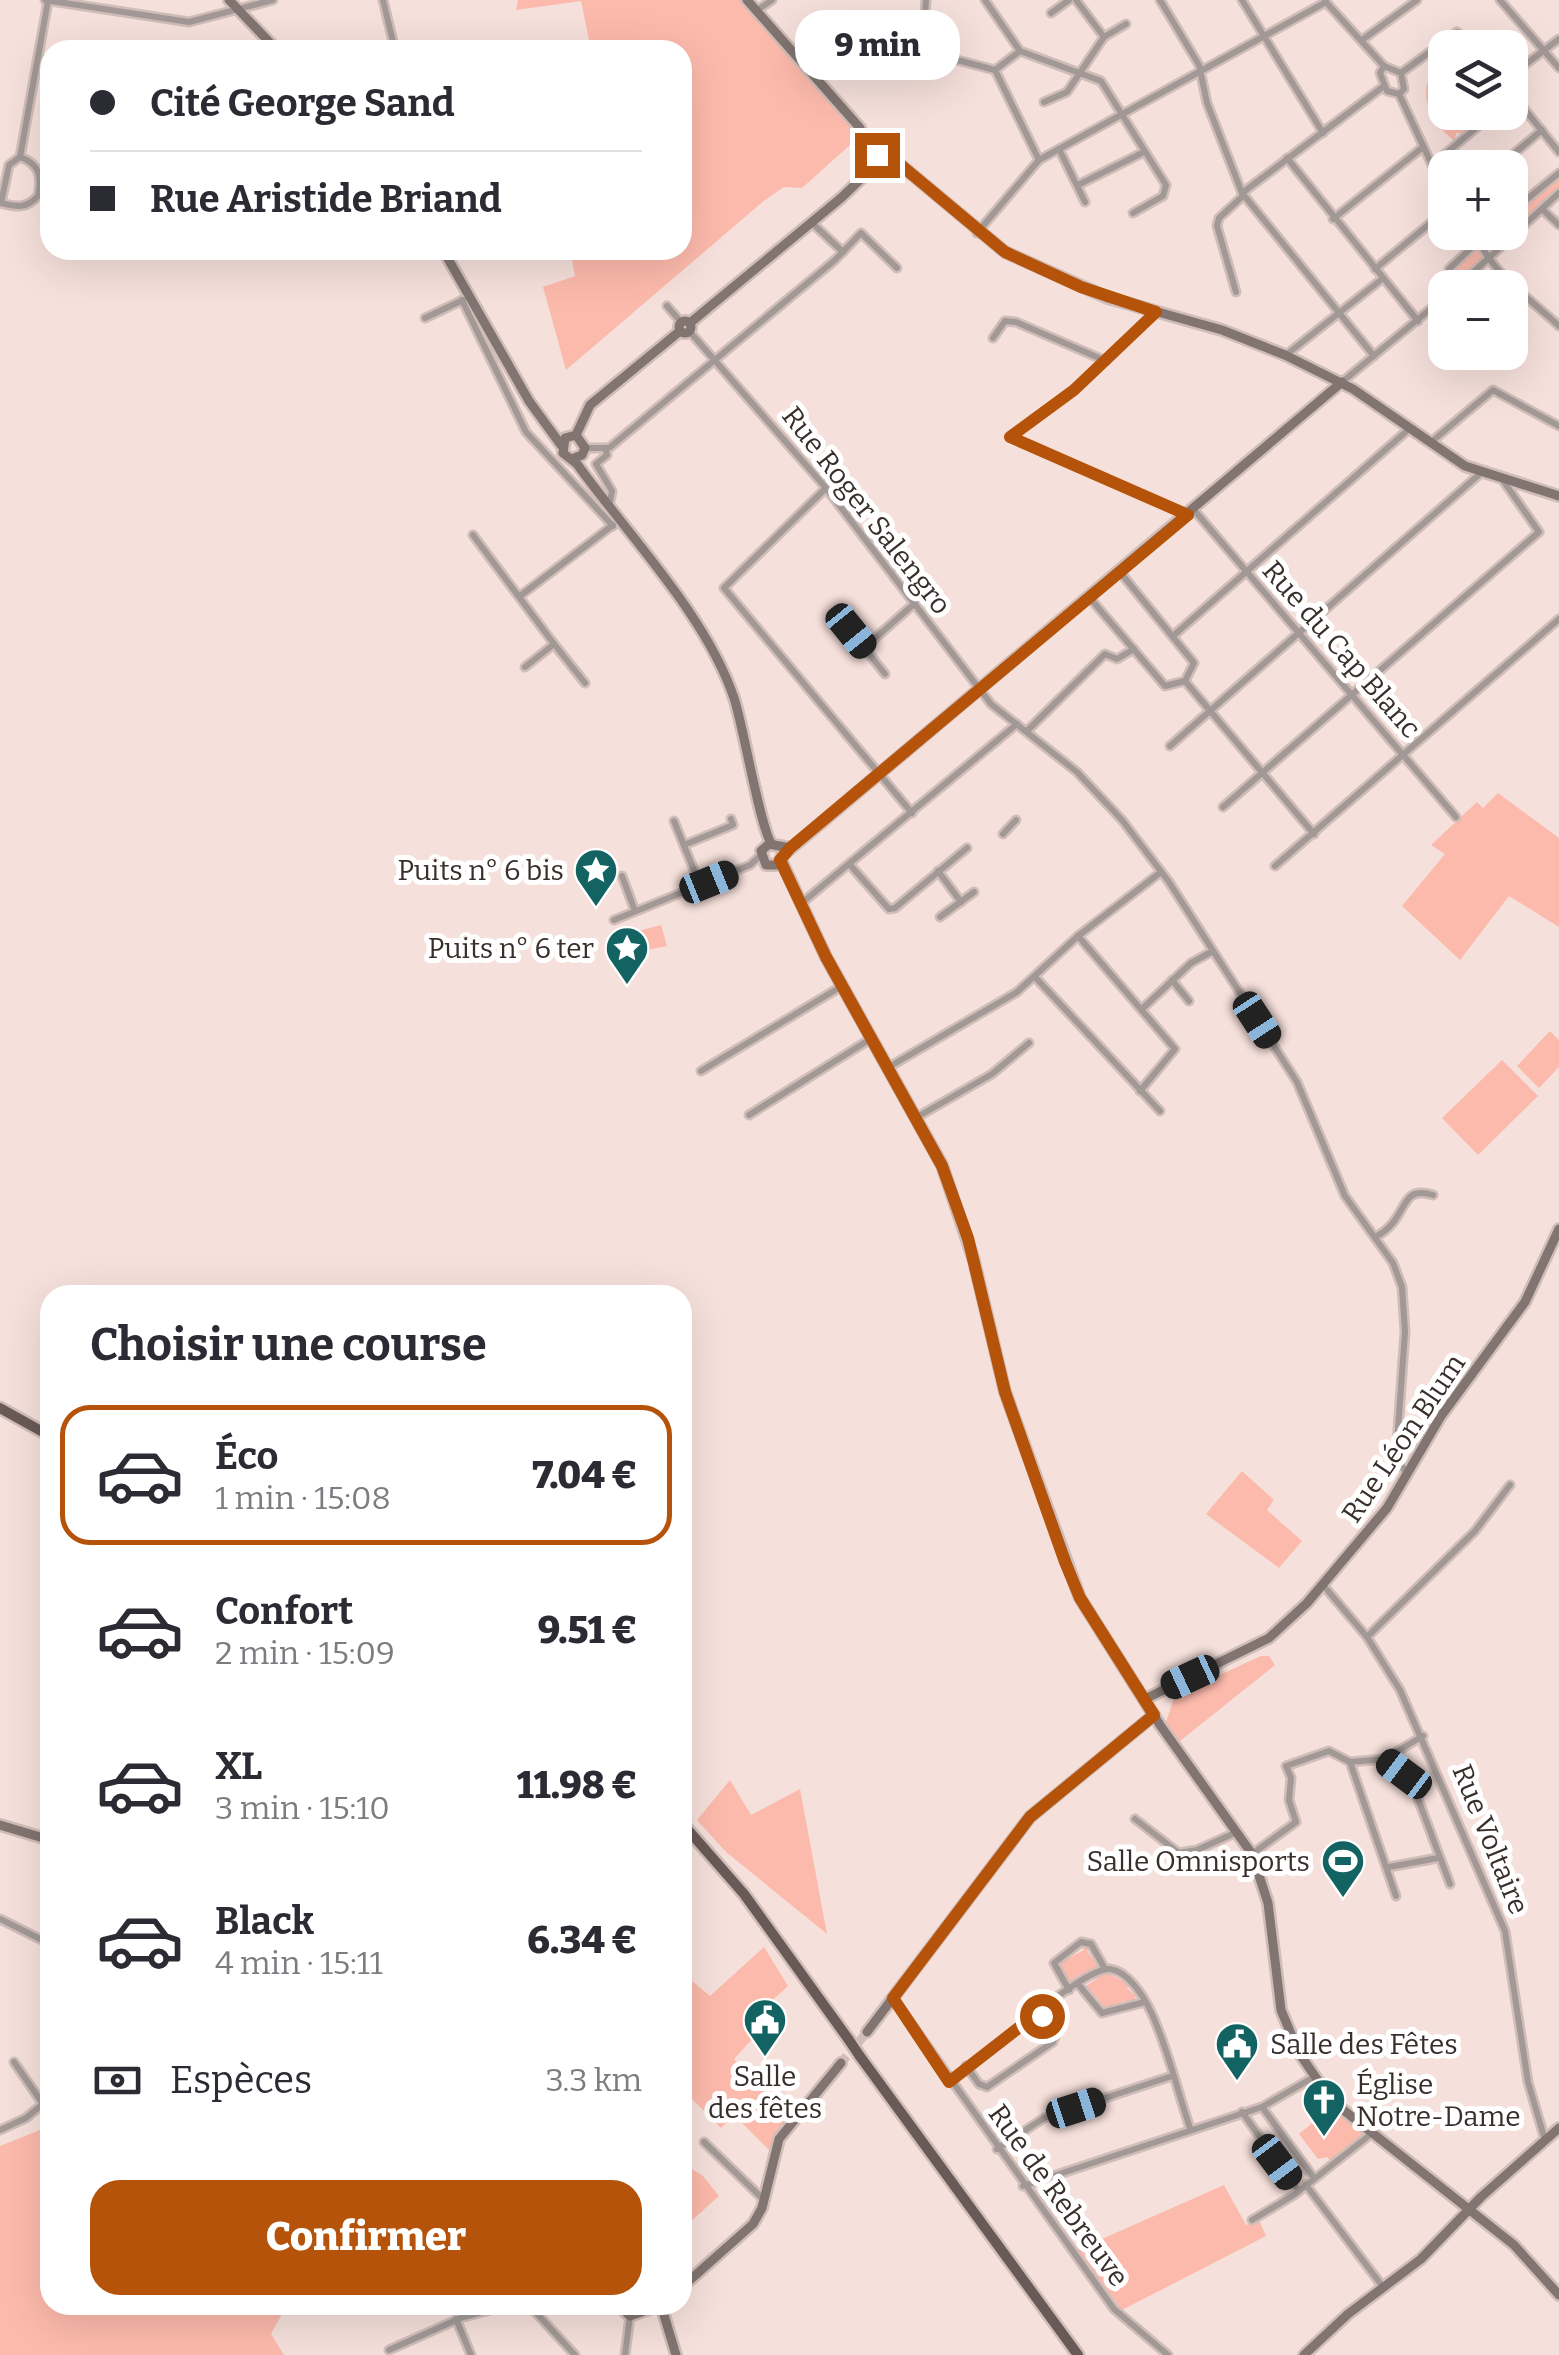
<!DOCTYPE html>
<html lang="fr">
<meta charset="utf-8">
<style>
:root{--surface:#fff;--page:#f2f2f3;--text:#2b2b33;--muted:#7c7c81;--line:#e1e1e2;--accent:#b45309}
body{margin:0;font-family:Bitter,serif;background:var(--page);color:var(--text);height:100vh;display:flex;flex-direction:column;font-size:38px;white-space:nowrap}
*{box-sizing:border-box;margin:0}
p{font-size:32px;color:var(--muted)}
.icon{flex:none;width:55px;height:55px;fill:none;stroke:currentColor;stroke-width:2;stroke-linecap:round;stroke-linejoin:round}
.map{position:relative;flex:1;overflow:hidden}
.panel{position:absolute;left:40px;top:1285px;width:652px;height:1030px;display:flex;flex-direction:column;background:var(--surface);border-radius:30px;box-shadow:0 10px 40px #0002}
.panel>*{flex:none}
.top-card{position:absolute;left:40px;top:40px;width:652px;height:220px;border-radius:30px;box-shadow:0 10px 40px #0002;display:grid;align-content:center;height:220px;padding:0 50px;background:var(--surface)}
.tools{position:absolute;left:1428px;top:30px;display:grid;gap:20px}
.tools a{display:grid;place-items:center;width:100px;height:100px;border-radius:20px;background:var(--surface);box-shadow:0 10px 40px #0002;font-size:50px}
.end{position:absolute;width:45px;height:45px;margin:-22px;border:12px solid #b45309;background:#fff;box-shadow:0 0 0 5px #fff}
.from{border-radius:50%}
.bubble{position:absolute;height:70px;border-radius:30px;background:var(--surface);box-shadow:0 10px 40px #0002;font-size:32px;font-weight:800;line-height:70px;text-align:center}
.car{position:absolute;width:30px;height:60px;margin:-30px -15px;border-radius:12px;box-shadow:0 0 8px 2px #0007;background:linear-gradient(#222 24%,#8ab4d8 0 40%,#222 0 76%,#8ab4d8 0 86%,#222 0)}
.top-card b{display:flex;align-items:center;gap:35px;height:95px;font-size:38px}
.top-card b+b{border-top:2px solid var(--line)}
.top-card i{width:25px;height:25px;background:var(--text)}
ul{padding:0;list-style:none}
li{display:flex;align-items:center;gap:30px;height:140px;margin:0 20px 15px;padding:0 30px;border:5px solid transparent;border-radius:30px}
li div{flex:1}
li b{display:block;font-size:38px}
li em{font-style:normal;font-weight:800}
li.on{border-color:var(--accent)}
li>.icon{width:90px;height:90px;stroke-width:1.5}
h2{padding:0 50px;font-size:45px;line-height:120px}
.pay{display:flex;align-items:center;gap:25px;height:110px;padding:0 50px;font-size:38px}
.pay p{margin-inline-start:auto}
.button{display:flex;gap:20px;margin-top:auto;padding:20px 50px}
.button a{flex:1;height:115px;border-radius:30px;background:var(--accent);color:#fff;font-size:40px;font-weight:800;line-height:115px;text-align:center}
.map>svg:first-child{display:block}
.green{fill:#fcbaac}
.lines{fill:none;stroke-linecap:round;stroke-linejoin:round}
.secondary-tunnel{stroke:#d0bdb8;stroke-width:9;stroke-dasharray:9 4.5;stroke-linecap:butt}
.street-casing{stroke:#d0bdb8;stroke-width:11}
.secondary-casing{stroke:#d0bdb8;stroke-width:14}
.primary-casing{stroke:#d0bdb8;stroke-width:15}
.street{stroke:#a29997;stroke-width:6}
.secondary{stroke:#817471;stroke-width:9}
.primary{stroke:#6a5a57;stroke-width:10}
.primary-bridge-casing{stroke:#d0bdb8;stroke-width:15;stroke-linecap:butt}
.primary-bridge{stroke:#6a5a57;stroke-width:10}
.route{stroke:#b45309;stroke-width:12}
.labels{text-anchor:middle;stroke-width:10;stroke-linejoin:round;paint-order:stroke}
.street-label{font-size:28px;fill:#382f2d;stroke:#fff}
.poi-label{font-size:28px;fill:#382f2d;stroke:#fff;text-anchor:end}
</style>
<div class="map">
<svg width="1559" height="2355" viewBox="0 0 1559 2355">
<rect width="100%" height="100%" fill="#f6e0db"/>
<g class="green">
<path d="M518,0H741L860,136L802,188L784,187L765,200L566,370L543,287L575,276L570,250H682V50H591L581,1L516,10Z"/>
<path d="M1445,71V112L1490,113L1464,134L1456,133L1455,141C1438,129 1422,107 1427,84Z"/>
<path d="M1559,174V191L1489,254L1485,240L1493,233L1510,232V218Z"/>
<path d="M1476,248L1485,261L1455,284L1453,268Z"/>
<path d="M1498,793L1559,838V927L1509,896L1460,960L1402,906L1445,854L1431,845L1477,802L1483,808Z"/>
<path d="M661,925L667,946L642,951L635,932Z"/>
<path d="M1550,1031L1559,1040V1067L1539,1088L1517,1066Z"/>
<path d="M1502,1060L1538,1096L1478,1155L1442,1118Z"/>
<path d="M1242,1471L1274,1500L1267,1510L1302,1541L1279,1568L1206,1514Z"/>
<path d="M1261,1656H1269L1275,1665L1180,1741L1166,1722L1177,1689L1202,1683Z"/>
<path d="M730,1780L751,1815L800,1789L827,1934L726,1852L697,1820Z"/>
<path d="M1082,1946L1090,1948L1087,1951L1096,1963L1100,1962V1968L1068,1985L1071,1982L1058,1970L1059,1963L1084,1950Z"/>
<path d="M764,1947L788,1986L763,2009L770,2020L734,2059L788,2117L770,2151L734,2115L721,2128L683,2090L682,1988L691,1980L710,1996Z"/>
<path d="M1106,1972L1130,1985L1127,1988L1136,1996L1133,2003L1124,2001L1106,2010L1097,2007L1099,2000L1086,1986Z"/>
<path d="M1339,2112L1366,2137L1332,2163L1327,2157L1318,2159L1299,2134L1322,2115L1330,2122Z"/>
<path d="M50,2126V2305H287L271,2334L284,2355H0V2146Z"/>
<path d="M1274,2134L1304,2170L1296,2178L1266,2140Z"/>
<path d="M683,2164L702,2175L719,2196L690,2222L683,2219Z"/>
<path d="M1224,2185L1246,2225L1259,2220L1266,2236L1122,2310L1077,2250Z"/>
</g>
<g class="lines">
<path class="secondary-tunnel" d="M841,2063L867,2032"/>
<g class="street-casing">
<g id="street">
<path d="M45,0L189,22L273,0"/>
<path d="M383,0L395,50"/>
<path d="M926,0L925,14L957,60L995,70L1020,51"/>
<path d="M985,0L1020,51L1101,81L1166,185L1163,196L1133,213"/>
<path d="M1076,0L1104,37"/>
<path d="M1160,0L1199,65L1207,103L1242,193L1374,356"/>
<path d="M1242,0L1323,133"/>
<path d="M1500,0L1559,68"/>
<path d="M1325,1L1384,66"/>
<path d="M756,11L772,0"/>
<path d="M1051,13L1069,0"/>
<path d="M1362,40L1417,0"/>
<path d="M995,70L1039,160"/>
<path d="M1401,73L1384,66L1380,73L1387,91L1399,94L1404,89L1401,73L1457,32L1475,48"/>
<path d="M1510,76L1559,39"/>
<path d="M1510,91L1559,152"/>
<path d="M1399,94L1432,165L1445,181"/>
<path d="M1044,102L1067,92L1104,37L1126,24"/>
<path d="M1059,149L1085,202"/>
<path d="M20,157L48,1"/>
<path d="M1287,158L1418,321"/>
<path d="M1432,165L1495,112"/>
<path d="M1497,168L1542,130"/>
<path d="M1078,185L1144,152"/>
<path d="M1242,193L1384,86"/>
<path d="M0,203C17,207 26,209 38,196C42,177 40,164 20,157L9,165L1,203"/>
<path d="M1542,209L1559,225"/>
<path d="M1510,213L1559,173"/>
<path d="M1333,219L1423,147"/>
<path d="M811,222L843,252"/>
<path d="M1474,232C1492,274 1527,296 1559,326"/>
<path d="M977,233L1039,160L1326,2"/>
<path d="M1375,269L1445,211"/>
<path d="M1453,288L1449,269L1488,232"/>
<path d="M1456,288L1559,193"/>
<path d="M1236,292L1217,226L1219,218L1244,195"/>
<path d="M462,300L526,432L613,526"/>
<path d="M667,306L681,322"/>
<path d="M1156,312L1074,390L1010,437L1188,515"/>
<path d="M425,318L463,300"/>
<path d="M690,332L826,488L991,704L1077,772L1122,820L1169,882L1297,1082L1345,1196L1393,1263L1402,1287L1405,1332L1396,1457L1407,1474"/>
<path d="M993,338L1005,321L1016,322L1106,361"/>
<path d="M1286,355L1382,279"/>
<path d="M1342,382L1445,297"/>
<path d="M1430,443L1493,390L1559,426"/>
<path d="M585,448H609L835,260L861,233L897,268"/>
<path d="M605,448L607,455L596,464L612,491L609,507"/>
<path d="M826,488L724,588L912,813"/>
<path d="M1194,510L1456,817"/>
<path d="M473,535L554,644L525,667"/>
<path d="M520,596L613,525"/>
<path d="M1089,597L1165,686L1185,681L1194,663L1120,572"/>
<path d="M851,631L885,674"/>
<path d="M1173,636L1409,429"/>
<path d="M554,644L585,683"/>
<path d="M865,647L915,603"/>
<path d="M1185,681L1314,834"/>
<path d="M1028,730L1105,654L1117,659L1134,649"/>
<path d="M1170,746L1482,472"/>
<path d="M1223,807L1539,532L1502,479"/>
<path d="M674,821L700,885"/>
<path d="M1003,834L1016,820"/>
<path d="M684,845L733,825L731,819"/>
<path d="M851,866L889,909L895,908L967,848"/>
<path d="M1275,866L1559,619"/>
<path d="M938,871L961,902"/>
<path d="M622,876L635,911"/>
<path d="M803,902L1017,724"/>
<path d="M940,917L974,892"/>
<path d="M614,920L750,865L760,856"/>
<path d="M1078,936L1175,1049L1140,1091"/>
<path d="M1035,977L1160,1111"/>
<path d="M1172,980L1189,1001"/>
<path d="M1142,1009L1191,963L1213,951"/>
<path d="M889,1067L1017,992L1078,936L1161,872"/>
<path d="M701,1071L842,986"/>
<path d="M749,1115L872,1038"/>
<path d="M919,1116L992,1074L1029,1043"/>
<path d="M1375,1237C1410,1220 1397,1184 1433,1195"/>
<path d="M1323,1585L1367,1637L1400,1690L1505,1931L1528,2082L1545,2140"/>
<path d="M1367,1637L1475,1531L1510,1485"/>
<path d="M1384,1759L1412,1783L1450,1884"/>
<path d="M1350,1762L1396,1896"/>
<path d="M1135,1819L1179,1853L1197,1850L1237,1832"/>
<path d="M1252,1854L1296,1822L1289,1800L1291,1778L1286,1766L1329,1751L1350,1762L1384,1759L1423,1736"/>
<path d="M1389,1867L1438,1858"/>
<path d="M0,1919L50,1944"/>
<path d="M1078,1984L1102,2013L1145,2002"/>
<path d="M1069,1990L1054,1963L1081,1942L1091,1944L1105,1969"/>
<path d="M893,1998L1114,2309L1168,2355"/>
<path d="M14,2062L43,2104"/>
<path d="M966,2066L979,2084L987,2087L1053,2042L1056,2034L1039,2012"/>
<path d="M949,2082C977,2065 1082,1966 1110,1969C1128,1971 1144,1997 1151,2012C1168,2048 1177,2090 1190,2128"/>
<path d="M1262,2107L1314,2178"/>
<path d="M1242,2112L1298,2190"/>
<path d="M0,2130L26,2118L50,2098"/>
<path d="M704,2142L764,2200"/>
<path d="M997,2149L1044,2118L1172,2076"/>
<path d="M1306,2185L1383,2287"/>
<path d="M1023,2186L1262,2107L1314,2077"/>
<path d="M1252,2220L1294,2195L1371,2134"/>
<path d="M529,2305L575,2355"/>
<path d="M456,2319L471,2355"/>
<path d="M389,2350L463,2317L509,2305"/>
<path d="M625,2355L630,2316"/>
</g>
</g>
<g class="secondary-casing">
<g id="secondary">
<path d="M229,0L277,50"/>
<path d="M747,0L860,128L868,149"/>
<path d="M868,149L896,161L1005,252L1108,298L1222,330L1285,355L1353,389L1465,466L1559,496"/>
<path d="M443,250L529,401L561,445"/>
<circle cx="685" cy="327" r="6"/>
<path d="M690,323L841,198L864,176L869,162"/>
<path d="M576,435L590,405L680,331"/>
<path d="M572,459L582,455L585,448L576,435L565,438L563,453L577,464C628,535 706,615 734,698C743,724 761,833 772,844"/>
<path d="M782,856L1342,382"/>
<path d="M781,859L776,865H766L761,851L769,844L790,848"/>
<path d="M781,860L826,957L942,1165L974,1261L1005,1392L1080,1598L1160,1725L1252,1854L1268,1903L1281,2010L1299,2053L1332,2101L1514,2245L1559,2295"/>
<path d="M1145,1699L1269,1638L1307,1603L1387,1508L1441,1416L1525,1302L1559,1229"/>
<path d="M0,1825L50,1840"/>
<path d="M867,2032L1030,1817L1154,1715"/>
<path d="M682,2287L753,2224L762,2208L779,2139L841,2063"/>
<path d="M618,2305L630,2316L661,2305"/>
<path d="M661,2305L676,2355"/>
<path d="M1304,2355L1348,2314L1421,2259L1481,2197L1559,2128"/>
</g>
</g>
<g class="primary-casing">
<g id="primary">
<path d="M0,1408L50,1436"/>
<path d="M682,1823L744,1894L849,2040"/>
<path d="M859,2055L1078,2355"/>
</g>
</g>
<use href="#street" class="street"/>
<use href="#secondary" class="secondary"/>
<use href="#primary" class="primary"/>
<g class="primary-bridge-casing">
<path id="primary-bridge" d="M849,2040L859,2055"/>
</g>
<use href="#primary-bridge" class="primary-bridge"/>
</g>
<g class="lines">
<path class="route" d="M877,155L896,161L1005,252L1081,287L1156,312L1074,390L1010,437L1188,515L790,848L780,860L826,957L942,1166L968,1238L1005,1392L1065,1562L1080,1598L1154,1715L1030,1817L893,1998L949,2082L1039,2012L1042,2016"/>
</g>
<defs>
<g id="sight-pin" transform="scale(2.25)"><path d="M0 17L-7.5 6A9.5 9.5 0 1 1 7.5 6Z" fill="#146363" stroke="#fff"/><path d="M0-6L1.8-2.2L6-1.7L2.9 1.2L3.7 5.4L0 3.3L-3.7 5.4L-2.9 1.2L-6-1.7L-1.8-2.2Z" fill="#fff"/></g>
<g id="stadium-pin" transform="scale(2.25)"><path d="M0 17L-7.5 6A9.5 9.5 0 1 1 7.5 6Z" fill="#146363" stroke="#fff"/><path d="M0-5a6.5 5 0 1 0 0 10a6.5 5 0 1 0 0-10ZM-3.5-1.8h7v3.6h-7Z" fill="#fff"/></g>
<g id="civic-pin" transform="scale(2.25)"><path d="M0 17L-7.5 6A9.5 9.5 0 1 1 7.5 6Z" fill="#146363" stroke="#fff"/><path d="M-.6-6.5H3V-4.5H.6V-3L4-1V1h2V6H-6V1h2V-1L-.6-3ZM-1.2 2.5V6h2.4V2.5Z" fill="#fff"/></g>
<g id="church-pin" transform="scale(2.25)"><path d="M0 17L-7.5 6A9.5 9.5 0 1 1 7.5 6Z" fill="#146363" stroke="#fff"/><path d="M-1.2-6h2.4v3.5h3.3v2.4h-3.3V6h-2.4V-.1h-3.3v-2.4h3.3Z" fill="#fff"/></g>
</defs>
<g fill-rule="evenodd">
<use href="#sight-pin" x="596" y="870"/>
<use href="#sight-pin" x="627" y="948"/>
<use href="#stadium-pin" x="1343" y="1861"/>
<use href="#civic-pin" x="765" y="2020"/>
<use href="#civic-pin" x="1237" y="2044"/>
<use href="#church-pin" x="1324" y="2100"/>
</g>
<g class="labels">
<g class="street-label">
<text transform="translate(867 510) rotate(52)" y="10">Rue Roger Salengro</text>
<text transform="translate(1342 649) rotate(49)" y="10">Rue du Cap Blanc</text>
<text transform="translate(1403 1438) rotate(-56)" y="10">Rue Léon Blum</text>
<text transform="translate(1491 1839) rotate(68)" y="10">Rue Voltaire</text>
<text transform="translate(1059 2195) rotate(54)" y="10">Rue de Rebreuve</text>
</g>
<g class="poi-label">
<text x="564" y="880">Puits n° 6 bis</text>
<text x="594" y="958">Puits n° 6 ter</text>
<text x="1310" y="1871">Salle Omnisports</text>
<text x="1270" y="2054" text-anchor="start">Salle des Fêtes</text>
<text x="765" y="2086" text-anchor="middle">Salle<tspan x="765" dy="32">des fêtes</tspan></text>
<text x="1356" y="2094" text-anchor="start">Église<tspan x="1356" dy="32">Notre-Dame</tspan></text>
</g>
</g>
</svg>
<div class="tools">
<a><svg class="icon" aria-label="layers" viewBox="0 0 24 24"><path d="M12 4l9 5-9 5-9-5zM3 14l9 5 9-5"/></svg></a>
<a>+</a>
<a>−</a>
</div>
<i class="end from" style="left:1042px;top:2016px"></i>
<i class="end" style="left:877px;top:155px"></i>
<div class="bubble" style="left:795px;top:10px;width:165px">9 min</div>
<i class="car" style="left:851px;top:631px;rotate:141deg"></i>
<i class="car" style="left:709px;top:882px;rotate:68deg"></i>
<i class="car" style="left:1257px;top:1020px;rotate:147deg"></i>
<i class="car" style="left:1190px;top:1677px;rotate:245deg"></i>
<i class="car" style="left:1404px;top:1774px;rotate:307deg"></i>
<i class="car" style="left:1076px;top:2108px;rotate:72deg"></i>
<i class="car" style="left:1277px;top:2162px;rotate:143deg"></i>
<div class="top-card">
<b><i class="from"></i>Cité George Sand</b>
<b><i></i>Rue Aristide Briand</b>
</div>
<section class="panel">
<h2>Choisir une course</h2>
<ul>
<li class="on"><svg class="icon" aria-label="car" viewBox="0 0 24 24"><path d="M5 17H2v-5l4-1 3-4h7l3 4 3 1v5h-3M9 17h6M6 11h13"/><circle cx="7" cy="17" r="2"/><circle cx="17" cy="17" r="2"/></svg><div><b>Éco</b><p>1 min · 15:08</p></div><em>7.04 €</em></li>
<li><svg class="icon" aria-label="car" viewBox="0 0 24 24"><path d="M5 17H2v-5l4-1 3-4h7l3 4 3 1v5h-3M9 17h6M6 11h13"/><circle cx="7" cy="17" r="2"/><circle cx="17" cy="17" r="2"/></svg><div><b>Confort</b><p>2 min · 15:09</p></div><em>9.51 €</em></li>
<li><svg class="icon" aria-label="car" viewBox="0 0 24 24"><path d="M5 17H2v-5l4-1 3-4h7l3 4 3 1v5h-3M9 17h6M6 11h13"/><circle cx="7" cy="17" r="2"/><circle cx="17" cy="17" r="2"/></svg><div><b>XL</b><p>3 min · 15:10</p></div><em>11.98 €</em></li>
<li><svg class="icon" aria-label="car" viewBox="0 0 24 24"><path d="M5 17H2v-5l4-1 3-4h7l3 4 3 1v5h-3M9 17h6M6 11h13"/><circle cx="7" cy="17" r="2"/><circle cx="17" cy="17" r="2"/></svg><div><b>Black</b><p>4 min · 15:11</p></div><em>6.34 €</em></li>
</ul>
<div class="pay"><svg class="icon" aria-label="cash" viewBox="0 0 24 24"><path d="M3 7h18v10H3z"/><circle cx="12" cy="12" r="2"/></svg>Espèces<p>3.3 km</p></div>
<div class="button"><a>Confirmer</a></div>
</section>
</div>
